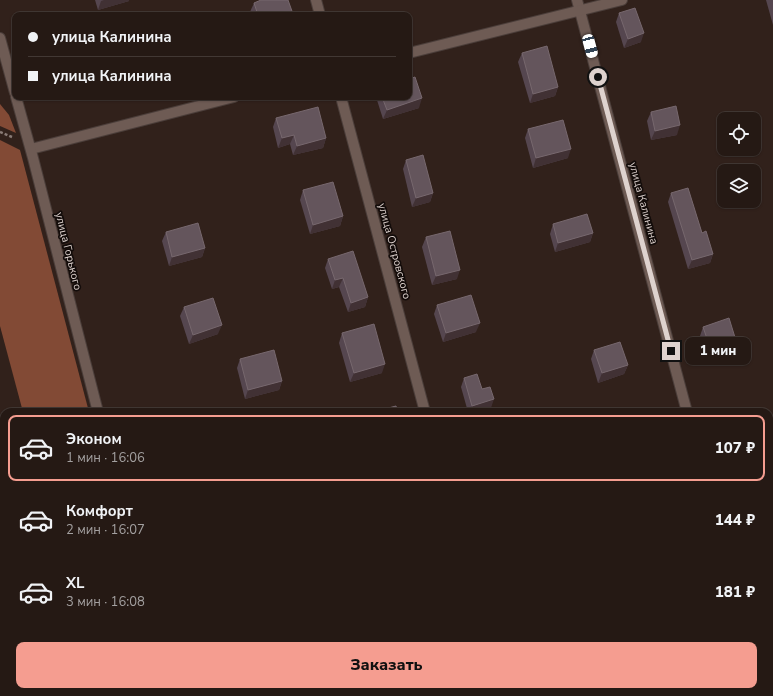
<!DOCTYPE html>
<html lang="ru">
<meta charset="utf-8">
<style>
:root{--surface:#251914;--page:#312622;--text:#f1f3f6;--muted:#a3a0a0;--line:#423834;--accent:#f59d90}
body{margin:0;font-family:"Nunito Sans",sans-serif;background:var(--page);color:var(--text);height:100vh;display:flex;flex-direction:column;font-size:15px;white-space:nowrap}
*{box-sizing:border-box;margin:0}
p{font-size:13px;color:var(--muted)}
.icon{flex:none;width:22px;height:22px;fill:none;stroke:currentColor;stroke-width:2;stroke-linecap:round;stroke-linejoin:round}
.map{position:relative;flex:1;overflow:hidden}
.sheet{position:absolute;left:0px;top:408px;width:773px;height:288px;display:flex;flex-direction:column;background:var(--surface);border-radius:12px 12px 0 0;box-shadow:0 1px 3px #0004,0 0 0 1px var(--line)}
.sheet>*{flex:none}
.hud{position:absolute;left:12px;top:12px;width:400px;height:88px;border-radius:8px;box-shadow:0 1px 3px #0004,0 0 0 1px var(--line);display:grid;align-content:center;height:88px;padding:0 16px;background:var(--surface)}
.buttons{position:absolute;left:717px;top:112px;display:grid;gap:8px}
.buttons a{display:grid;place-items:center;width:44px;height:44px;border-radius:8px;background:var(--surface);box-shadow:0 1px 3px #0004,0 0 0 1px var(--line);font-size:20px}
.end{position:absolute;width:18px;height:18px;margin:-9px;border:5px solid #ded2ce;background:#111;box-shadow:0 0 0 2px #111}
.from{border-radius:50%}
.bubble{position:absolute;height:28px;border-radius:8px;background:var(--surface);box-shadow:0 1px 3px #0004,0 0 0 1px var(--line);font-size:13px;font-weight:800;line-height:28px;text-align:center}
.car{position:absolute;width:12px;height:24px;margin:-12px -6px;border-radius:5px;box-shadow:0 0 3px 1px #0007;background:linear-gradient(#fff 24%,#345 0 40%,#fff 0 76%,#345 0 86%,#fff 0)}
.hud b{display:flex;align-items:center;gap:14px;height:38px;font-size:15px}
.hud b+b{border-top:1px solid var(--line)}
.hud i{width:10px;height:10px;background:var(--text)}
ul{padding:7px 0 0;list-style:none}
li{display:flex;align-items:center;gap:12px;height:66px;margin:0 8px 6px;padding:0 8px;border:2px solid transparent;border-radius:8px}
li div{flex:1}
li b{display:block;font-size:15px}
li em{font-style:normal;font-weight:800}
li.selected{border-color:var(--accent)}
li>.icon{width:36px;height:36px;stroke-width:1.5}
.action{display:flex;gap:8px;margin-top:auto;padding:8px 16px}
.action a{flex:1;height:46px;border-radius:8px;background:var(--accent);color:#111;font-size:16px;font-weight:800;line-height:46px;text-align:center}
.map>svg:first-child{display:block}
.forest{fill:#824a35}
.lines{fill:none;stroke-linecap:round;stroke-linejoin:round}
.street-casing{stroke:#4b3e3a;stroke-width:12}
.secondary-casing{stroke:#4b3e3a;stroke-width:12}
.path{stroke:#897b76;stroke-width:2.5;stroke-dasharray:3 2;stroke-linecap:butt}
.street{stroke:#6e5b54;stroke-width:10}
.secondary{stroke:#6e5b54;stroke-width:10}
.rail{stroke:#beb1ad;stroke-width:3;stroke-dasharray:5 5;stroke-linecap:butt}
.wall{fill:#55464f}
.shaded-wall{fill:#413134}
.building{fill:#64555c;stroke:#77686e}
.route{stroke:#ded2ce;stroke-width:5}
.labels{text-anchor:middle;stroke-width:3.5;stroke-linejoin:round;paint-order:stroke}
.street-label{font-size:11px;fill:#ded2ce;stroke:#130c0a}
</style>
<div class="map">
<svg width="773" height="696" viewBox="0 0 773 696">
<rect width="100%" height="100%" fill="#31211b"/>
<g class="forest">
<path d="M0,104L9,115L16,133L0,126Z"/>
<path d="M0,140L20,150L89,412H23L0,326Z"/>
<path d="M101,692H162L163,696H102Z"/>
</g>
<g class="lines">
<g class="street-casing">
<g id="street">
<path d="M316,0L320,15"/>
<path d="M577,0L687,412"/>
<path d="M409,53L622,0"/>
<path d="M341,97L425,412"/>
<path d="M31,149L234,97"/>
<path d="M769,559L773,558"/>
<path d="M499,692L500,696"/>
<path d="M762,692L763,696"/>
<path d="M244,696L260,692"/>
</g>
</g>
<g class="secondary-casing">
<g id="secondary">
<path d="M0,38L15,93"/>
<path d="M16,97L33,158L98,412"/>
<path d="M168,692L169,696"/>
</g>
</g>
<path class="path" d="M0,132L12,137"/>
<use href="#street" class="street"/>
<use href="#secondary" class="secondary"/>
<g class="rail">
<path d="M0,511L4,526"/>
<path d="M0,556L4,571"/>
<path d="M0,618L4,633"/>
<path d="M19,692L21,696"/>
<path d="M35,692L36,696"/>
<path d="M47,692L48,696"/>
</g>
</g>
<g class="wall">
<path d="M95,0H129V1L98,10Z"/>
<path d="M766,0H773V25Z"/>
<path d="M254,3L293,14V15H252L250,12Z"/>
<path d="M619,13L641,42L624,48L616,22Z"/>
<path d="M522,53L558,87L555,96L530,103L518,62Z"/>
<path d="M376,97H409L419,108L383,119Z"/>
<path d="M651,112L677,135L651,140L647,121Z"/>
<path d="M276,118L326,138L323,148L293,155L290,144L278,148L273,127Z"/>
<path d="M528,129L568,158L533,168L525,138Z"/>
<path d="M406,160L433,193L430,202L412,207L403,169Z"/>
<path d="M303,190L343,216L340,226L310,234L300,200Z"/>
<path d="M671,193L702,233L713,254L710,263L688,269L668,202Z"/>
<path d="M553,224L593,233L590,242L555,252L550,234Z"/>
<path d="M166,232L205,248L202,257L169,266L162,241Z"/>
<path d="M426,237L457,279L432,285L422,247Z"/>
<path d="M328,259L368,297L365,307L348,312L339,287L332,289L325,268Z"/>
<path d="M437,305L476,332L443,342L434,314Z"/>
<path d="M184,307L218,334L189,344L180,316Z"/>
<path d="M703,327L737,344L734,353L709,362L700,336Z"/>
<path d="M342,333L382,373L350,382L339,343Z"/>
<path d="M594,350L628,365L624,374L598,383L591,359Z"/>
<path d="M240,359L282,381L279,390L245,399L237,368Z"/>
<path d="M464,378L482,389L491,408L479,412H468L461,387Z"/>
<path d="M773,582V606L769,592Z"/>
<path d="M443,692H468V693L457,696H444Z"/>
</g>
<g class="shaded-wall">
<path d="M104,0H129V1L98,10L101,1Z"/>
<path d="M644,33L641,42L624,48L628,39Z"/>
<path d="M558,87L555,96L530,103L533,94Z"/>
<path d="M422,98L419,108L383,119L387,110Z"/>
<path d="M680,125L677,135L651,140L655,131Z"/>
<path d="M294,135L290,144L278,148L282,138Z"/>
<path d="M326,138L323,148L293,155L297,146Z"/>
<path d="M571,149L568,158L533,168L536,158Z"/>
<path d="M433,193L430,202L412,207L416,198Z"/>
<path d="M343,216L340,226L310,234L313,225Z"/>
<path d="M593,233L590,242L555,252L558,243Z"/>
<path d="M205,248L202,257L169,266L172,257Z"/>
<path d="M713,254L710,263L688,269L692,260Z"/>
<path d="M460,270L457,279L432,285L436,276Z"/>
<path d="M343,278L339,287L332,289L335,280Z"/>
<path d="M368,297L365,307L348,312L351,303Z"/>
<path d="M480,323L476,332L443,342L446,333Z"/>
<path d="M222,325L218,334L189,344L193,335Z"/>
<path d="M737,344L734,353L709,362L712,353Z"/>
<path d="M385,364L382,373L350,382L354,373Z"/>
<path d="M628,365L624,374L598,383L602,373Z"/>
<path d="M282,381L279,390L245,399L248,390Z"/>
<path d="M494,399L491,408L479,412H470L472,406Z"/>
<path d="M771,465L769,472V466Z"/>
<path d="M773,524V532L769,533V525Z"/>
<path d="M447,692H468V693L457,696H446Z"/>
</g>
<g class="building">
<path d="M261,0H288L293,14L289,15H258L254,3Z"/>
<path d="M635,8L644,33L628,39L619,13Z"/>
<path d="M547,46L558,87L533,94L522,53Z"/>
<path d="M415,77L422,98L387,110L382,97H409V79Z"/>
<path d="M676,106L680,125L655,131L651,112Z"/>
<path d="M318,107L326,138L297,146L294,135L282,138L276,118Z"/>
<path d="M563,120L571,149L536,158L528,129Z"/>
<path d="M423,155L433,193L416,198L406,160Z"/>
<path d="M333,182L343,216L313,225L303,190Z"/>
<path d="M688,188L702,233L706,231L713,254L692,260L671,193Z"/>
<path d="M587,214L593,233L558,243L553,224Z"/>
<path d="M198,223L205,248L172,257L166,232Z"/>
<path d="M450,231L460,270L436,276L426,237Z"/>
<path d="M353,251L368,297L351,303L343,278L335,280L328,259Z"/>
<path d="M471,295L480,323L446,333L437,305Z"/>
<path d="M213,298L222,325L193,335L184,307Z"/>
<path d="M729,318L737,344L712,353L703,327Z"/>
<path d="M374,324L385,364L354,373L342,333Z"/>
<path d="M620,342L628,365L602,373L594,350Z"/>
<path d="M274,350L282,381L248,390L240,359Z"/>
<path d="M477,374L482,389L490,387L494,399L472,406L464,378Z"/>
<path d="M396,406L398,412H373Z"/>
<path d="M769,458L771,465L769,466Z"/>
<path d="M773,496V524L769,525V497Z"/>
</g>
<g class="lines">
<path class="route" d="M598,77L671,351"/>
</g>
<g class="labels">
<g class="street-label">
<text transform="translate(644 203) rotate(75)" y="4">улица Калинина</text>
<text transform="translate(69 251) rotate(76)" y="4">улица Горького</text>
<text transform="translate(395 251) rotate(75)" y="4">улица Островского</text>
</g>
</g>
</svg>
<div class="buttons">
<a><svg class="icon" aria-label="locate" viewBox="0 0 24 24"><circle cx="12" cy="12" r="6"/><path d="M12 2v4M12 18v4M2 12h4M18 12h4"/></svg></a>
<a><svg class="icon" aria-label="layers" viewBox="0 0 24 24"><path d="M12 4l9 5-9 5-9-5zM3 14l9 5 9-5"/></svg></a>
</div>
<i class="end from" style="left:598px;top:77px"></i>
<i class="end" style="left:671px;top:351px"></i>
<div class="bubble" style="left:685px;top:337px;width:66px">1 мин</div>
<i class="car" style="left:590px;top:46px;rotate:165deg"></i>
<div class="hud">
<b><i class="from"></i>улица Калинина</b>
<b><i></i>улица Калинина</b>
</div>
<section class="sheet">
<ul>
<li class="selected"><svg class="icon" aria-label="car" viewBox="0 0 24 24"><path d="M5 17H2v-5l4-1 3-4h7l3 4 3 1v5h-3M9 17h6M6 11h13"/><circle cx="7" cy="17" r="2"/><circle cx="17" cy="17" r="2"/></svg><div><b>Эконом</b><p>1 мин · 16:06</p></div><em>107 ₽</em></li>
<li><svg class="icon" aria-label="car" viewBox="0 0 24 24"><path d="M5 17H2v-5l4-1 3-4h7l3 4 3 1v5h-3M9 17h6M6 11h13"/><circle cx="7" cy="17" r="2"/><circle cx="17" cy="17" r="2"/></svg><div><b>Комфорт</b><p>2 мин · 16:07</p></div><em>144 ₽</em></li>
<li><svg class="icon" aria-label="car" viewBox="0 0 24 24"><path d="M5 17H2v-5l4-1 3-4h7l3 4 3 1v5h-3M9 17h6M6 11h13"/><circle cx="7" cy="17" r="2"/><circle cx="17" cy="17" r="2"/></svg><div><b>XL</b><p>3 мин · 16:08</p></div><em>181 ₽</em></li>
</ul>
<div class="action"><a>Заказать</a></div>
</section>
</div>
